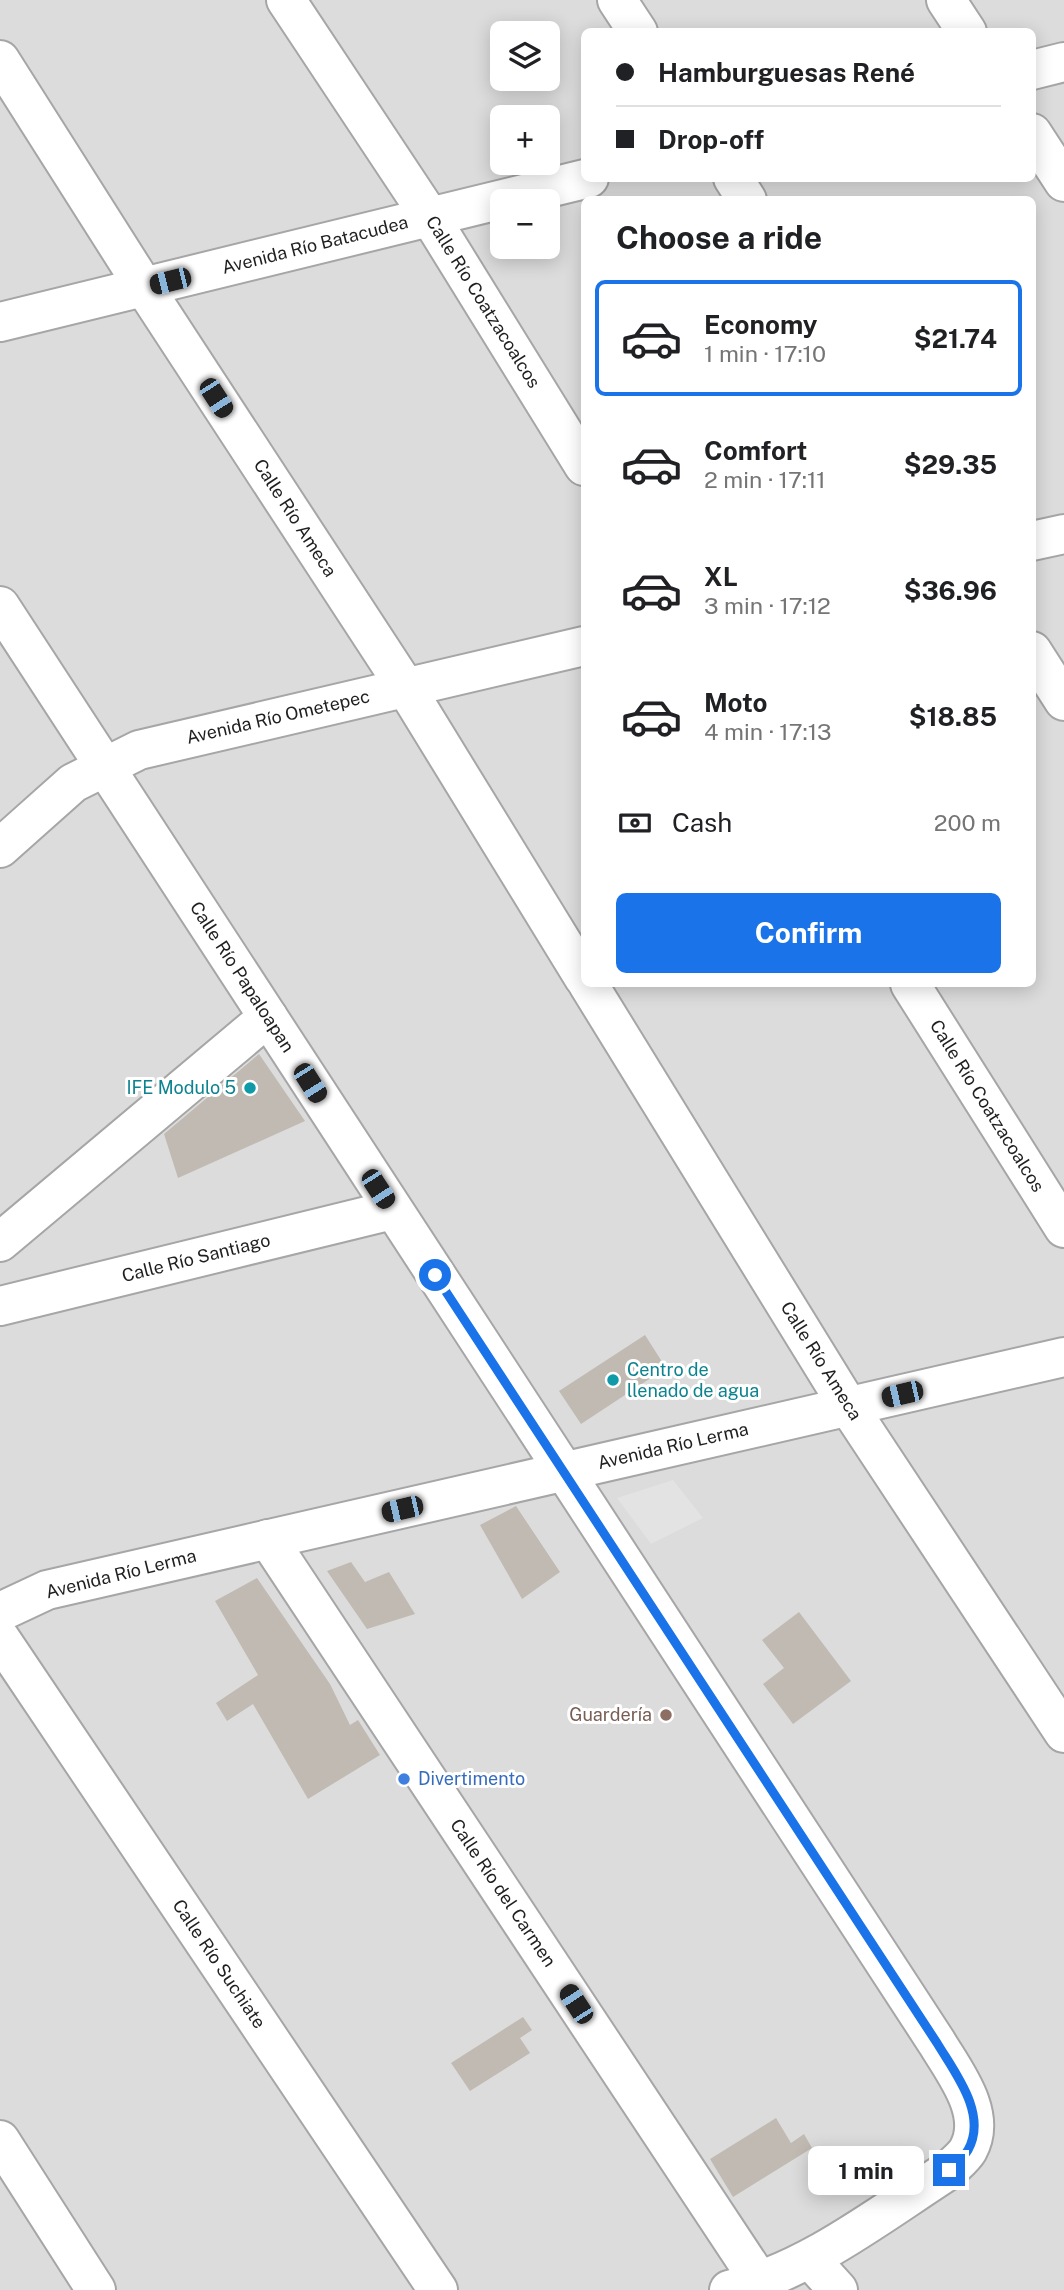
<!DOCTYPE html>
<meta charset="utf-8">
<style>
:root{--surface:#fff;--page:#f2f2f2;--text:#202124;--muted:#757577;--line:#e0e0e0;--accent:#1a73e8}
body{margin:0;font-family:"Public Sans",sans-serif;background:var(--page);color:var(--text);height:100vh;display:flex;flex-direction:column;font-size:26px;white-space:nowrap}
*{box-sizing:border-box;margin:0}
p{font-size:23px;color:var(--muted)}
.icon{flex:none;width:38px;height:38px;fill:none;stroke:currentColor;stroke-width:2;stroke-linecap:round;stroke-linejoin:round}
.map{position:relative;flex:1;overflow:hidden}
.drawer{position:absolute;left:581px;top:196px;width:455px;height:791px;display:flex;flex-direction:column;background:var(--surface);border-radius:10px;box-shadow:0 4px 18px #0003}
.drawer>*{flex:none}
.guide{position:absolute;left:581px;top:28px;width:455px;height:154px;border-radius:10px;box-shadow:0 4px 18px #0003;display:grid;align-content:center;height:154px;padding:0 35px;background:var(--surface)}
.controls{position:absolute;left:490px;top:21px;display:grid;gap:14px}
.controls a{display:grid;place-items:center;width:70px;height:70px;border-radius:10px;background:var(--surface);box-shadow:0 4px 18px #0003;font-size:35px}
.end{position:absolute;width:32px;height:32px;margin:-16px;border:9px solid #1a73e8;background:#fff;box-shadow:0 0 0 4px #fff}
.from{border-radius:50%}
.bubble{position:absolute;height:49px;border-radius:10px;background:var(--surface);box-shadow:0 4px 18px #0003;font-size:23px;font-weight:700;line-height:49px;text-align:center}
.car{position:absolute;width:21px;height:42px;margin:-21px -10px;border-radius:9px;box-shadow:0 0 5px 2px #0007;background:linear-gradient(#222 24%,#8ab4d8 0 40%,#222 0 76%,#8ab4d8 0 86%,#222 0)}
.guide b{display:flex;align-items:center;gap:24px;height:66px;font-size:26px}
.guide b+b{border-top:2px solid var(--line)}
.guide i{width:18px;height:18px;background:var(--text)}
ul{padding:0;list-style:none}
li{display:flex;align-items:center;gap:21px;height:116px;margin:0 14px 10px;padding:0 21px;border:4px solid transparent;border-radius:10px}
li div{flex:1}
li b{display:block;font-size:26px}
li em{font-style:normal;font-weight:700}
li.current{border-color:var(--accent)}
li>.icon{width:63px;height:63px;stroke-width:1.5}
h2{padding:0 35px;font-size:32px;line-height:84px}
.pay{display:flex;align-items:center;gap:18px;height:77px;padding:0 35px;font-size:26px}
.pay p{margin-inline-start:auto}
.action{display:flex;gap:14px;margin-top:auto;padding:14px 35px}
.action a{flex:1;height:80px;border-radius:10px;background:var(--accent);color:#fff;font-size:28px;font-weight:700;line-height:80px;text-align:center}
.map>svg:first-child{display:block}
.residential{fill:#dddcdc;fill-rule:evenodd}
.parking{fill:#e3e3e3}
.building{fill:#c0bab2}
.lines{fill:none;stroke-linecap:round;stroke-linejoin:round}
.minor-casing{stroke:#a6a6a6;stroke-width:42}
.minor{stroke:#fff;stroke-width:38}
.route{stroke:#1a73e8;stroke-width:9}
.culture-dot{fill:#0f9aa8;stroke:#fff;stroke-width:2.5}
.education-dot{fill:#8d6e63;stroke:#fff;stroke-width:2.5}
.shop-dot{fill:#3f7fe0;stroke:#fff;stroke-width:2.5}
.labels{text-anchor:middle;stroke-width:6;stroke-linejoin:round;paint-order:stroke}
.street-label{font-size:18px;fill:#1f1f1f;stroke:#fff}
.culture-label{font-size:18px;fill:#0d838f;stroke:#fff;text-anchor:end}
.education-label{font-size:18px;fill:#785e54;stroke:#fff;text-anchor:end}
.shop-label{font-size:18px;fill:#366cbe;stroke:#fff;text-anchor:start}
</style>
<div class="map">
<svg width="1064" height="2290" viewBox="0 0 1064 2290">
<rect width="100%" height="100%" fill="#f0ede5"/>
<path class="residential" d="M0,0H1064V2290H0ZM584,32H1032V178H584ZM502,33H548V79H502ZM502,117H548V163H502ZM584,200H1032V984H584ZM502,201H548V247H502Z"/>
<path class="parking" d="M673,1480L703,1518L651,1544L617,1498Z"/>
<g class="building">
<path d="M259,1054L305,1121L178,1178L164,1134Z"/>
<path d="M645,1335L666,1368L581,1424L559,1391Z"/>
<path d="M516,1506L560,1572L522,1599L480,1525Z"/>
<path d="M351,1562L365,1582L389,1572L415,1614L367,1629L327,1571Z"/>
<path d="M257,1578L330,1684L350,1725L358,1720L380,1755L308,1799L253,1704L227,1721L216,1703L258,1675L215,1601Z"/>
<path d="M799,1612L851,1681L793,1724L763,1684L784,1668L762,1640Z"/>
<path d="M523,2017L532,2030L520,2038L530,2053L470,2091L451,2063Z"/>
<path d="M776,2118L791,2143L804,2134L812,2148L733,2197L710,2159Z"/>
</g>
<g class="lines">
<g class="minor-casing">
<g id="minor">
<path d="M286,0L430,217L584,466"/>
<path d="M617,0L638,32"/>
<path d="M946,0L967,32"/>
<path d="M0,60L144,287L406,688L584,978"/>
<path d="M1032,70L1064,62"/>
<path d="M1032,133L1064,182"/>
<path d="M733,178L747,200"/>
<path d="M0,322L589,178"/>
<path d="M1032,541L1064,534"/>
<path d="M0,606L937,2043C955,2073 988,2114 968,2150C964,2157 955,2164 949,2170C879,2215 810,2270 729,2290"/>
<path d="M1032,651L1064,701"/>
<path d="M0,848L73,783L139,750L584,646"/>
<path d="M588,984L848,1406L1064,1733"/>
<path d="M910,984L1064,1228"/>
<path d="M0,1242L268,1017"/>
<path d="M0,1306L392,1210"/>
<path d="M268,1539L760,2282"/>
<path d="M0,1612L47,1590L1064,1357"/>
<path d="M0,1638L438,2290"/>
<path d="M0,2140L96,2290"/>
<path d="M810,2259L838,2290"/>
</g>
</g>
<use href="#minor" class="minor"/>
</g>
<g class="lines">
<path class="route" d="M435,1275L937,2043C955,2073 988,2114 968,2150C964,2157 955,2164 949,2170"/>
</g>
<g class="culture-dot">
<circle cx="250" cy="1088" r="7"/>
<circle cx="613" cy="1380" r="7"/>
</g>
<circle class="education-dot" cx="666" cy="1715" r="7"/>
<circle class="shop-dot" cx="404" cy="1779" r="7"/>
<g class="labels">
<g class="street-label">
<text transform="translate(315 245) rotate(-14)" y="6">Avenida Río Batacudea</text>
<text transform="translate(483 302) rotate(58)" y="6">Calle Río Coatzacoalcos</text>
<text transform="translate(295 518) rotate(57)" y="6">Calle Río Ameca</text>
<text transform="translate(278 717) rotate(-13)" y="6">Avenida Río Ometepec</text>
<text transform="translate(242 977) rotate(57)" y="6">Calle Río Papaloapan</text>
<text transform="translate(987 1106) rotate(58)" y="6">Calle Río Coatzacoalcos</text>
<text transform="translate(196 1258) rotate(-14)" y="6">Calle Río Santiago</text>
<text transform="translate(821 1361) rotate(58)" y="6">Calle Río Ameca</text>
<text transform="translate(673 1446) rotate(-13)" y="6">Avenida Río Lerma</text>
<text transform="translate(121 1574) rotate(-14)" y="6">Avenida Río Lerma</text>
<text transform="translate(503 1893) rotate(56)" y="6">Calle Río del Carmen</text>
<text transform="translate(219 1964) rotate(56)" y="6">Calle Río Suchiate</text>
</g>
<g class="culture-label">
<text x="236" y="1094">IFE Modulo 5</text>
<text x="627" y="1376" text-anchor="start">Centro de<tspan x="627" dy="21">llenado de agua</tspan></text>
</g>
<g class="education-label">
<text x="652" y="1721">Guardería</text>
</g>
<g class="shop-label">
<text x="418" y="1785">Divertimento</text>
</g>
</g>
</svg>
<div class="controls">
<a><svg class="icon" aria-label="layers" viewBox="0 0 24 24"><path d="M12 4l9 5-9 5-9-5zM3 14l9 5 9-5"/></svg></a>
<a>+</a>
<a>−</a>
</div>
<i class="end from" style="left:435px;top:1275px"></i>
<i class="end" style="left:949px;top:2170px"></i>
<div class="bubble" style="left:808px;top:2146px;width:116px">1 min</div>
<i class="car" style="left:170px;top:281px;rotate:256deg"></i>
<i class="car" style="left:216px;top:398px;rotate:147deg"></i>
<i class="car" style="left:310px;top:1083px;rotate:148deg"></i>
<i class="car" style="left:378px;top:1189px;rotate:147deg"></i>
<i class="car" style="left:902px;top:1394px;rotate:257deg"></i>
<i class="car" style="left:402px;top:1509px;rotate:257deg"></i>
<i class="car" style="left:576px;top:2004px;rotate:327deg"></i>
<div class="guide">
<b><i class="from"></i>Hamburguesas René</b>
<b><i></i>Drop-off</b>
</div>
<section class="drawer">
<h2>Choose a ride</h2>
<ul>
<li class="current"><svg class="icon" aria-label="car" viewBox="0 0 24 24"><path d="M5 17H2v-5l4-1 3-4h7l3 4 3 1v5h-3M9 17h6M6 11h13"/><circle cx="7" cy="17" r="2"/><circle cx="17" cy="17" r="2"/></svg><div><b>Economy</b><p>1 min · 17:10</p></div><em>$21.74</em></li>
<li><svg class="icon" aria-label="car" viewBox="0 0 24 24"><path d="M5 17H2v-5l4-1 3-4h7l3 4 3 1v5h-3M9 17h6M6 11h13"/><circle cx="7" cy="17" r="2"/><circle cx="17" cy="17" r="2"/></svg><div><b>Comfort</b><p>2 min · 17:11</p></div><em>$29.35</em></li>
<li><svg class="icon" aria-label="car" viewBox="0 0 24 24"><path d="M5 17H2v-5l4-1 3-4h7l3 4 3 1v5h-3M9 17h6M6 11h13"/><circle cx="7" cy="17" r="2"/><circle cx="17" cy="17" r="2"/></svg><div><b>XL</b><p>3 min · 17:12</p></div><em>$36.96</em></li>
<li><svg class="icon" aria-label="car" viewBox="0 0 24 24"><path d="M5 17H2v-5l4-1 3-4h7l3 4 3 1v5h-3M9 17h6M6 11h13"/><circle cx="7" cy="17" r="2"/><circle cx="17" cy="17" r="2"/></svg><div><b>Moto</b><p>4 min · 17:13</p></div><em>$18.85</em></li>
</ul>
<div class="pay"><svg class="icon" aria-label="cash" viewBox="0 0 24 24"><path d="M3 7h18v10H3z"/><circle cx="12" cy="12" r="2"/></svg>Cash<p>200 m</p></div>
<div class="action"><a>Confirm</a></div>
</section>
</div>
